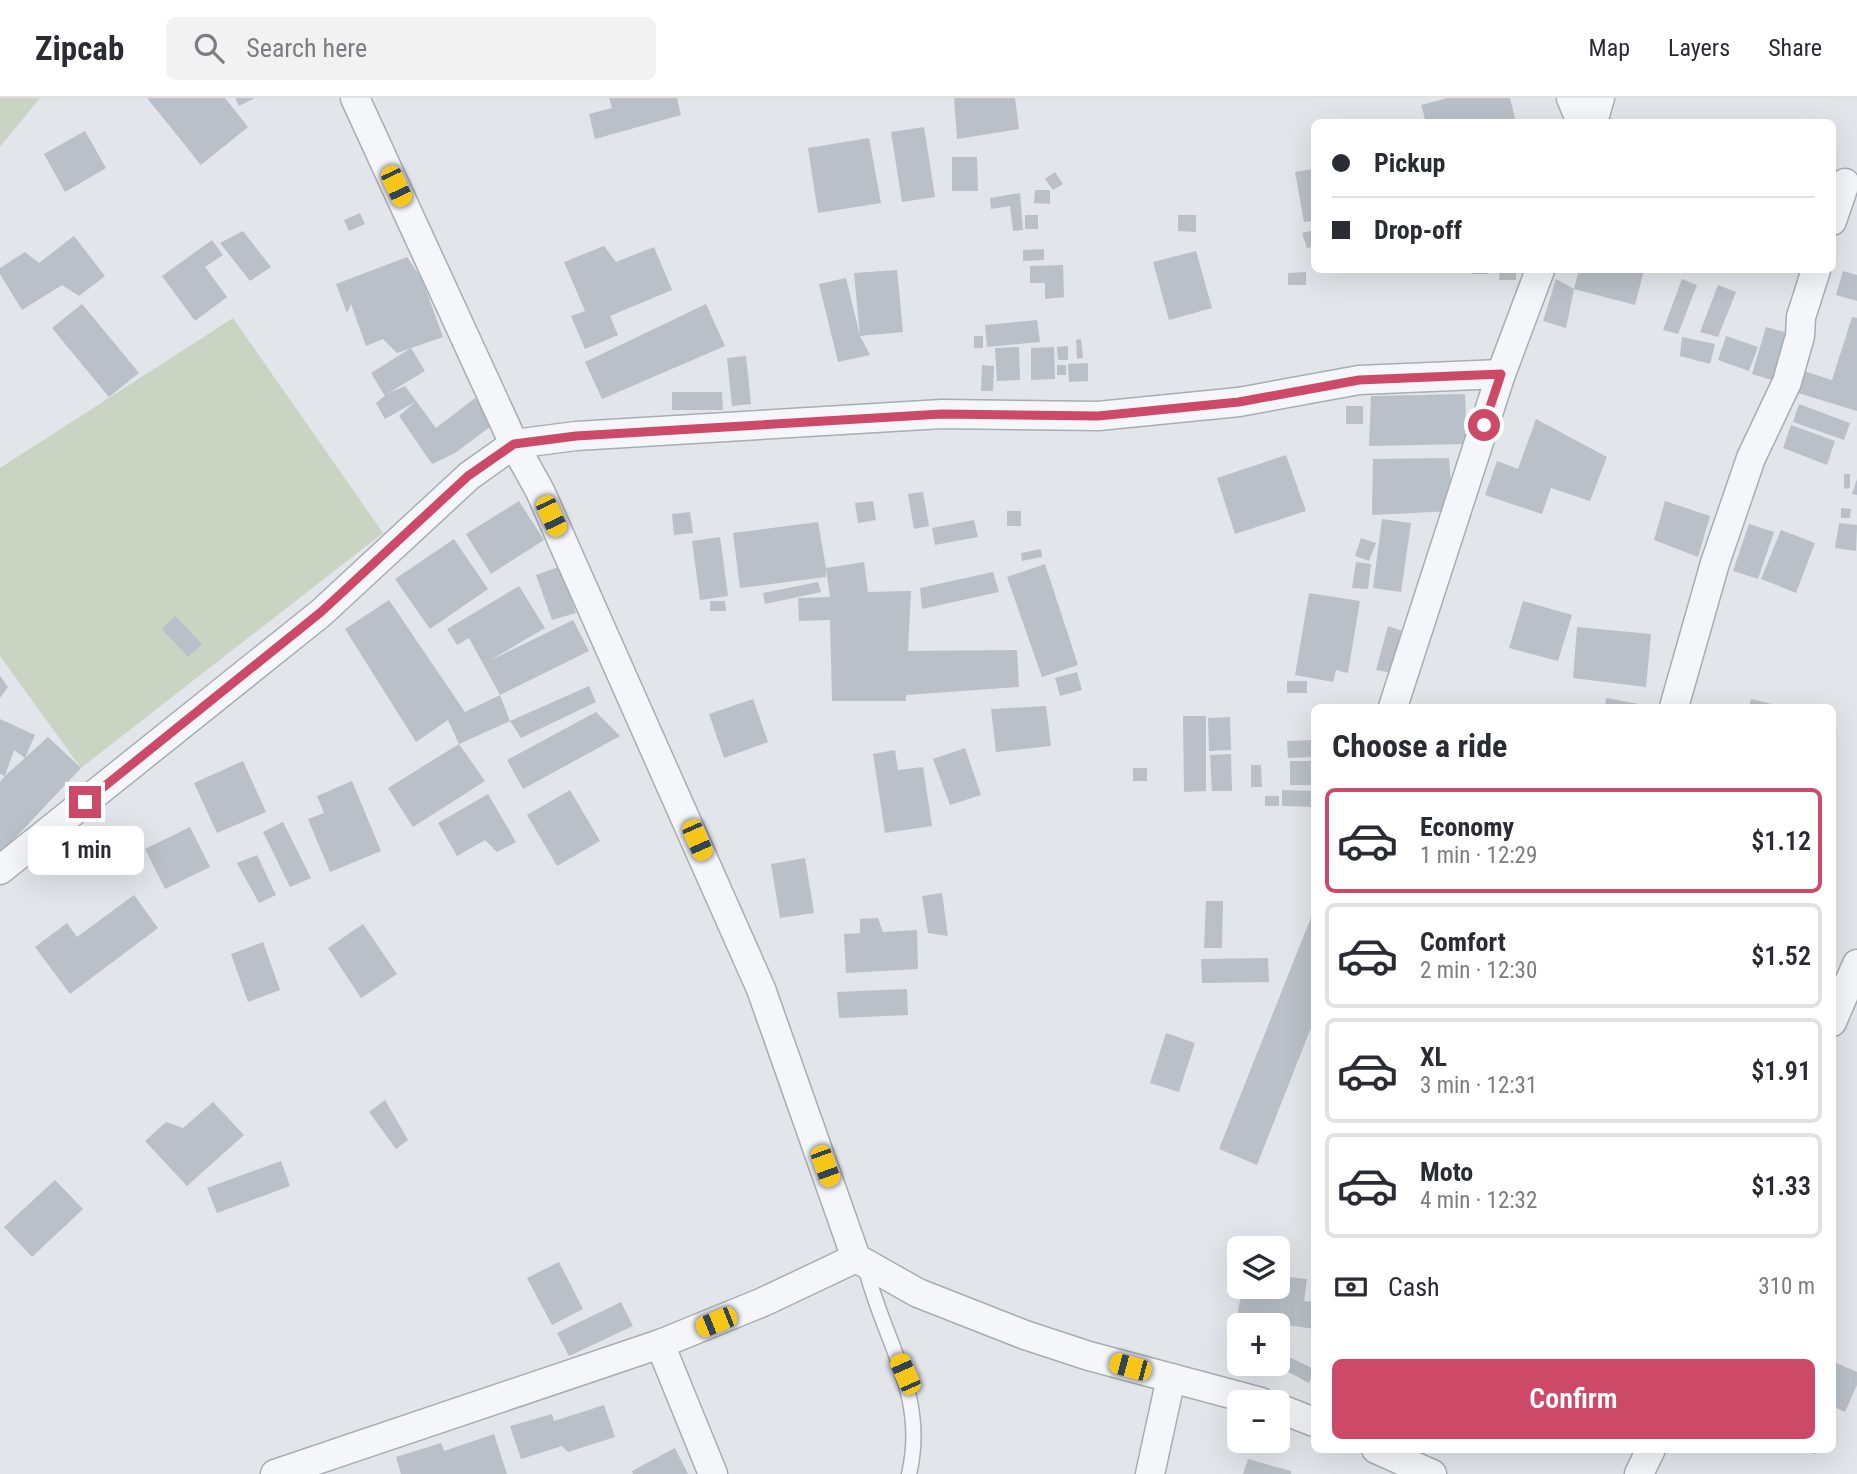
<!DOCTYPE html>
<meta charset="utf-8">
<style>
:root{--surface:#fff;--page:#f2f2f3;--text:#2b2b33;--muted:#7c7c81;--line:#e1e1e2;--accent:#cc4a67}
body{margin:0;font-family:"Roboto Condensed",sans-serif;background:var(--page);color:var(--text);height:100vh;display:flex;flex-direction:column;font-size:26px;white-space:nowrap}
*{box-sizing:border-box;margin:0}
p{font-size:23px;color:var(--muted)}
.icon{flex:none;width:38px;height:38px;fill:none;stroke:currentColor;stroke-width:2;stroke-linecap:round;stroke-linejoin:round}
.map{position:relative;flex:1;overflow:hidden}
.drawer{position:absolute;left:1311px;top:606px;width:525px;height:749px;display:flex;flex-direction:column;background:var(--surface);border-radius:10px;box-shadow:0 7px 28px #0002}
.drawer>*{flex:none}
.banner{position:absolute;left:1311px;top:21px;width:525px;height:154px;border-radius:10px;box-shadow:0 7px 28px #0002;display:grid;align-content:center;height:154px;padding:0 21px;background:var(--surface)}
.tools{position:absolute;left:1227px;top:1138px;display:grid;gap:14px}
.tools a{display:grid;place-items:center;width:63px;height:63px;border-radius:10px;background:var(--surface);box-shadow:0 7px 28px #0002;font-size:35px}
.end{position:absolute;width:32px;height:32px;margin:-16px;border:9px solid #cc4a67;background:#fff;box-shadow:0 0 0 4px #fff}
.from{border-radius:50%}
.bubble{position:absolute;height:49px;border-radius:10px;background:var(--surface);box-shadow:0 7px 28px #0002;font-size:23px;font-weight:600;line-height:49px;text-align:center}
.car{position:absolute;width:21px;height:42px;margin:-21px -10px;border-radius:9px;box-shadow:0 0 5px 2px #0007;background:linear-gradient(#f5c518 24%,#345 0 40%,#f5c518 0 76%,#345 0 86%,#f5c518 0)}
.banner b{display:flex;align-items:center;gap:24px;height:66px;font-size:26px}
.banner b+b{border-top:2px solid var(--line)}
.banner i{width:18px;height:18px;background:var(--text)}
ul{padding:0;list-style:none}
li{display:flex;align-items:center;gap:21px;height:105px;margin:0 14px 10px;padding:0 7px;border:4px solid var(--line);border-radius:10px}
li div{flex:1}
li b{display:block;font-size:26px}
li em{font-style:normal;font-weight:600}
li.active{border-color:var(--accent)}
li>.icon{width:63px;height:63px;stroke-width:1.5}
h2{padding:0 21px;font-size:32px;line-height:84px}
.pay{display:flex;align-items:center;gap:18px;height:77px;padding:0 21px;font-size:26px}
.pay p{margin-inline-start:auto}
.action{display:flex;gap:14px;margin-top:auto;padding:14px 21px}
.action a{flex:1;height:80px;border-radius:10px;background:var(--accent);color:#fff;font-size:28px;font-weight:600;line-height:80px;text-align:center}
header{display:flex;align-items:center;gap:42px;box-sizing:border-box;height:98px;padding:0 35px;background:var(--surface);border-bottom:2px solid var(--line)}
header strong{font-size:33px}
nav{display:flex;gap:38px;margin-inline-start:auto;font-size:24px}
.search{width:490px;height:63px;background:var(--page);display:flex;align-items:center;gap:18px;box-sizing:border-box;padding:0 24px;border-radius:10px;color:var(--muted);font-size:26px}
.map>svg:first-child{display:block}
.green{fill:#c9d4c3}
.building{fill:#b9c0c7}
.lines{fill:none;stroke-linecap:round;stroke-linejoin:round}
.service-casing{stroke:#a7adb4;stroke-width:17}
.minor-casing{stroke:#a7adb4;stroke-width:31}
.service{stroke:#f5f6f9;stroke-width:14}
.minor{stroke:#f5f6f9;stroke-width:28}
.route{stroke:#cc4a67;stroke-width:9}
</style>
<header>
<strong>Zipcab</strong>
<div class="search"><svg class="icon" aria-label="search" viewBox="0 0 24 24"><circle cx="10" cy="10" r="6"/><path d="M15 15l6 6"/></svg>Search here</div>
<nav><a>Map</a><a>Layers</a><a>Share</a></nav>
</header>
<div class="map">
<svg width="1857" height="1376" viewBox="0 0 1857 1376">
<rect width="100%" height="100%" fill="#e2e6ea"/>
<g class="green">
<path d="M0,0H40L0,49Z"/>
<path d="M233,220L383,435L81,670L0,558V370Z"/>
</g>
<g class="building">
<path d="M147,0H225L248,29L201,67Z"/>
<path d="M235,0H255L239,8Z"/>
<path d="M609,0H677L681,17L595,41L589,16L612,10Z"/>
<path d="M954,0H1015L1019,31L957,41Z"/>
<path d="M1447,0H1510L1516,24H1426L1421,7Z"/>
<path d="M924,29L935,99L902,104L891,34Z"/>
<path d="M85,33L106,70L65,94L44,56Z"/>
<path d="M869,40L881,105L818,115L808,50Z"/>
<path d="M952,59H977L978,93H952Z"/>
<path d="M1314,71V123L1304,124L1295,74Z"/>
<path d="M1055,74L1063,86L1053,92L1045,81Z"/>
<path d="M1035,92H1050V106L1034,105Z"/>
<path d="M1020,95L1023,132L1013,133L1010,108L991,111L990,100Z"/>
<path d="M360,115L365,126L349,133L344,122Z"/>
<rect x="1025" y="117" width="13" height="14"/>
<path d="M1178,117H1196V134L1178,133Z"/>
<path d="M1314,132V149L1307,150L1302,135Z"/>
<path d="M243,133L271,169L250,183L220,145Z"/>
<path d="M74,138L105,178L79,198L62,187L22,212L0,176V170L25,154L39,165Z"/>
<path d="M212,142L223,157L205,169L227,199L195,223L162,178Z"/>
<path d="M604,148L616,164L654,149L672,192L610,218L618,237L585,251L571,218L585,213L564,164Z"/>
<path d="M1044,151V162L1023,163V152Z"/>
<path d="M1196,153L1212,210L1169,222L1153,164Z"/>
<path d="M407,159L422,181L443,239L397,255L383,241L366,248L351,206L347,215L336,186Z"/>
<path d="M1063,167L1064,199L1045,201V185H1030V168Z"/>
<path d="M897,172L903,234L860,238L854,175Z"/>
<rect x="1472" y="172" width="16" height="4"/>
<path d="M1500,172H1516V182H1499Z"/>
<path d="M1579,172H1644L1635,207L1574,191Z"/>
<path d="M1843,173L1857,177V203L1836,197Z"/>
<path d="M1306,174V187H1288V175Z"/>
<path d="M846,180L860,238L870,257L838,264L819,186Z"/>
<path d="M1556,181L1574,191L1566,230L1543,223Z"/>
<path d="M1682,181L1697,187L1678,236L1663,232Z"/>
<path d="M1718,187L1736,194L1718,239L1700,234Z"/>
<path d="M82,206L139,275L109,299L52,230Z"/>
<path d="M706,206L725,248L602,301L585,264Z"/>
<path d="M1852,219L1857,220V313L1798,295L1804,273L1832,282Z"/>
<path d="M1037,222L1040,244L987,249L985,227Z"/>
<path d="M1766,229L1796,237L1782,285L1752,276Z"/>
<rect x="974" y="238" width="9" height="12"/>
<path d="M1726,238L1758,249L1749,273L1718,262Z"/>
<path d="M1682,239L1715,246L1710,266L1680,258Z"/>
<path d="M1081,241L1083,260L1077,261L1076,242Z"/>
<path d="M1068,248V262H1058L1057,249Z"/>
<path d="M1019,249L1020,282L997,283L995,250Z"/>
<path d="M1054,249L1055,281L1031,282V250Z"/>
<path d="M411,250L425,273L387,296L405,288L436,330L475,300L495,325L455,355L432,366L399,318L415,304L385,321L376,305L385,298L371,275Z"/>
<path d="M746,258L751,306L732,308L727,260Z"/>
<path d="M1088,265V283L1069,284L1068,266Z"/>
<path d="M982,267L994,268L993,293H981Z"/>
<rect x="1057" y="267" width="9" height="10"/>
<path d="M672,294H722L723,312H672Z"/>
<path d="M1465,296L1467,346L1369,348L1371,298Z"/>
<path d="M1799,306L1850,325L1844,342L1793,324Z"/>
<rect x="1346" y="308" width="17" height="18"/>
<path d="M1536,321L1607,359L1590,403L1551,390L1542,416L1485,397L1497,363L1518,371Z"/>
<path d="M1791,327L1835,343L1827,367L1783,350Z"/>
<path d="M1286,357L1306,413L1235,436L1217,380Z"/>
<path d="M1449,360L1453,413L1372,417L1373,361Z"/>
<path d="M1844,376H1850V390L1844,391Z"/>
<path d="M1857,381V397L1852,396Z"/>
<path d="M923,394L929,428L914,431L908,396Z"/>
<path d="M519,403L544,442L491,476L466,436Z"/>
<path d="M873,403L876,422L858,425L855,405Z"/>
<path d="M1665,403L1710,418L1698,459L1654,442Z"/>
<path d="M1841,410L1851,411L1850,420H1841Z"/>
<rect x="1007" y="413" width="14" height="15"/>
<path d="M690,414L693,435L674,437L672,416Z"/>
<path d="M1382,421L1411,425L1401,494L1373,490Z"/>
<path d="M974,422L978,439L935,447L932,430Z"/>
<path d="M818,424L826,470L864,464L868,494L911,493L908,553L1017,552L1019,589L906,597V603H832L830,522L799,523L798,500L830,499L826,470V479L740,490L733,435Z"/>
<path d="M1839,425L1857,427L1856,453L1835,450Z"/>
<path d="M1749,426L1774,434L1758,481L1733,473Z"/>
<path d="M1781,432L1815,445L1796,495L1761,481Z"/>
<path d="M720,439L728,498L700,502L692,443Z"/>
<path d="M1361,440L1376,445L1369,463L1355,458Z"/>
<path d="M454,441L488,491L430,531L395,481Z"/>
<path d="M1041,451L1042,459L1022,463L1021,455Z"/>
<path d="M1356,464L1371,466L1368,491L1352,490Z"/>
<path d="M1045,466L1078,567L1042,579L1007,479Z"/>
<path d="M561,468L576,515L552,522L536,477Z"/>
<path d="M993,474L999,494L922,511L920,490Z"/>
<path d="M818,484L821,494L765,506L763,495Z"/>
<path d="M519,488L545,530L489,563L573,522L589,553L500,597L469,540L457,547L447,531Z"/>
<path d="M1309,495L1360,503L1348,575L1336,572L1333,584L1295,577Z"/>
<path d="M389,502L465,614L500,597L510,623L589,588L596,604L521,640L510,623L459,646L448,622L416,644L345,531Z"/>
<path d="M710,503H725L726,513H710Z"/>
<path d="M1523,503L1572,517L1558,563L1509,550Z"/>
<path d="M175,518L202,546L188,559L162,531Z"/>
<path d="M1388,528L1409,535L1398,576L1376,572Z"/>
<path d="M1577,529L1651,536L1646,589L1573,580Z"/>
<path d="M1077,574L1082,592L1060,598L1055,580Z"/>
<path d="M0,578L8,589L0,600Z"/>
<rect x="1287" y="583" width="20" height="12"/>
<path d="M1606,600L1650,608V609H1605Z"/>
<path d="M753,601L768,644L724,660L709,616Z"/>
<path d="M1751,601L1780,608V609H1749Z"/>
<path d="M1046,608L1051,648L996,654L991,611Z"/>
<path d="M596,614L620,638L523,691L507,662Z"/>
<path d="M1183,618H1206V693L1184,694Z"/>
<path d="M1230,619L1231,652L1209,653L1208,620Z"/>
<path d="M0,621L35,637L25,660L14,652L5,678L48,639L81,670L0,756V684L5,678L0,676Z"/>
<path d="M1314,642V659L1288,660L1287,643Z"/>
<path d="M459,646L485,683L413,729L388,690Z"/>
<path d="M965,650L981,697L950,707L933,661Z"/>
<path d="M895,652L898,672L923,669L932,728L885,735L873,656Z"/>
<path d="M1231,656L1232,693H1212L1210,657Z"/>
<path d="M243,663L266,714L217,735L194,685Z"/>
<rect x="1290" y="663" width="24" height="24"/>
<path d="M1251,667H1261L1262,689H1251Z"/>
<rect x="1133" y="670" width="14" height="13"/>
<path d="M352,683L381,753L330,774L308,721L324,715L317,698Z"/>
<path d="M570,692L600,743L557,768L527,717Z"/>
<path d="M1282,692L1314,693V709L1282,708Z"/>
<path d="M488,696L516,744L497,754L485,742L457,758L438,725Z"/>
<rect x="1265" y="698" width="14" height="10"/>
<path d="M283,724L311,780L290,789L263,734Z"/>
<path d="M190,729L210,769L165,791L145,751Z"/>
<path d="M257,757L276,797L259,805L237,765Z"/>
<path d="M805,760L814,815L780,820L771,766Z"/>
<path d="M942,795L948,838L928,835L922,798Z"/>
<path d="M134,797L158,830L70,896L35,849L67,825L77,839Z"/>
<path d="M1206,803H1223L1222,850H1204Z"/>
<path d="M1314,812V922L1257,1067L1219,1051Z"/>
<path d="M878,820L883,834L917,832L918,871L846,875L844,836L860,835V821Z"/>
<path d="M363,826L397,876L361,900L328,850Z"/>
<path d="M263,844L280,892L248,904L231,856Z"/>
<path d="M1268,860L1269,884L1202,885L1201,861Z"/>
<path d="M907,891L908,917L839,920L837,894Z"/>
<path d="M1166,935L1195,945L1179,994L1150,985Z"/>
<path d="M385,1002L408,1042L396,1051L369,1014Z"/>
<path d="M213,1004L244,1037L187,1088L145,1043L166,1024L183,1030Z"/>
<path d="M281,1063L290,1088L217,1115L207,1090Z"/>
<path d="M55,1082L83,1111L32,1159L4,1129Z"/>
<path d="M559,1164L583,1211L552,1227L527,1180Z"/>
<path d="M1278,1178L1307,1181L1304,1203L1314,1204V1231L1237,1219L1242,1191L1276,1198Z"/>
<path d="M621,1204L633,1228L569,1258L557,1235Z"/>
<path d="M1285,1257L1314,1271L1309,1285L1279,1269Z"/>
<path d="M1832,1263L1857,1274V1287L1845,1314L1832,1308Z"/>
<path d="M604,1307L615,1339L568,1354L562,1348L521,1361L510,1328L552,1316L554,1323Z"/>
<path d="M494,1336L507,1376H401L396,1359L441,1345L444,1353Z"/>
<path d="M675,1350L688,1376H633L632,1373Z"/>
<path d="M1799,1351H1817L1815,1356Z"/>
<path d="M1248,1361L1291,1373V1376H1243Z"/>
</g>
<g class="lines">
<g class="service-casing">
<path id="service" d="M865,1167C882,1241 928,1296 909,1376"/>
</g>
<g class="minor-casing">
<g id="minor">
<path d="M355,0L514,346L540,393L761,891L856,1160L918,1195L1025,1237L1089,1258L1261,1304"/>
<path d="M1571,0L1581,24"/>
<path d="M1593,24L1600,0"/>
<path d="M1832,123L1845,85"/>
<path d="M1393,609L1501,276L1540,172"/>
<path d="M1674,609L1715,465L1751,360L1787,284L1800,238L1801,219L1816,172"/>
<path d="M0,772L321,515L469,378L514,346L576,338L942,316L1098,318L1239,304L1359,282L1501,276"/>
<path d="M1832,924L1857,866"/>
<path d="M660,1246L713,1376"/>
<path d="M1278,1310L1314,1324"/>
<path d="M1376,1351L1432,1376"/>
<path d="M275,1376L660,1246L763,1204L856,1160"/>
<path d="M1150,1376L1171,1280"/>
<path d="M1639,1376L1651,1351"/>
</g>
</g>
<use href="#service" class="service"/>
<use href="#minor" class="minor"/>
</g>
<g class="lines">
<path class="route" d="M85,704L321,514L468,378L514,346L576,338L942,316L1098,318L1239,304L1359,282L1501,276L1484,327"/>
</g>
</svg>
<div class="tools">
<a><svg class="icon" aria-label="layers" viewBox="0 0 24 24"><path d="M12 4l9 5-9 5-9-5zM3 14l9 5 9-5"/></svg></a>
<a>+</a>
<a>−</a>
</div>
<i class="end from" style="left:1484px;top:327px"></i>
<i class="end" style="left:85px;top:704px"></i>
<div class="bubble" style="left:28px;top:728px;width:116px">1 min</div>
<i class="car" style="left:396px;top:88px;rotate:155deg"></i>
<i class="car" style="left:551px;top:418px;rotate:155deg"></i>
<i class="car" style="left:697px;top:742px;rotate:156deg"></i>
<i class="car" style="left:825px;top:1068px;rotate:160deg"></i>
<i class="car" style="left:716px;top:1224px;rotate:248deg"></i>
<i class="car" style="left:1130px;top:1269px;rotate:285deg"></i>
<i class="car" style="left:905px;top:1276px;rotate:336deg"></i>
<div class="banner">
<b><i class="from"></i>Pickup</b>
<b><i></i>Drop-off</b>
</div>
<section class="drawer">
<h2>Choose a ride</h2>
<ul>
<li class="active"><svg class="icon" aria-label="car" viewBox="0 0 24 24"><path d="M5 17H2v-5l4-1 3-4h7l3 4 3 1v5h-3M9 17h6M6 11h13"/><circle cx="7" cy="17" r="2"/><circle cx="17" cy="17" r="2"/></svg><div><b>Economy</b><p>1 min · 12:29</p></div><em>$1.12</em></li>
<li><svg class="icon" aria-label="car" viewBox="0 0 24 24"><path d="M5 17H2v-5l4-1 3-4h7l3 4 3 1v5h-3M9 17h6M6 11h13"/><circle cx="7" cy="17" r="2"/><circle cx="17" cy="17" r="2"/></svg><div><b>Comfort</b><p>2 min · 12:30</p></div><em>$1.52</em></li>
<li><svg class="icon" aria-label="car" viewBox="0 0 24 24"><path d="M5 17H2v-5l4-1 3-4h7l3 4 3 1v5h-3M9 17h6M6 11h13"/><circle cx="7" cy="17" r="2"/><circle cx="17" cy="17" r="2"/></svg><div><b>XL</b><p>3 min · 12:31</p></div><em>$1.91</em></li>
<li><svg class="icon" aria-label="car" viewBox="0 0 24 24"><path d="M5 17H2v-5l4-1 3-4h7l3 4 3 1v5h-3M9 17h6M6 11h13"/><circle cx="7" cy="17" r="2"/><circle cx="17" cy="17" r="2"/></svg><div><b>Moto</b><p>4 min · 12:32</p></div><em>$1.33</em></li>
</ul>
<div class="pay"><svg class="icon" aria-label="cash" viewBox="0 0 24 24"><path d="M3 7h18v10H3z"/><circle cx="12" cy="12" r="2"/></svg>Cash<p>310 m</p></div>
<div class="action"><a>Confirm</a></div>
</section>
</div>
